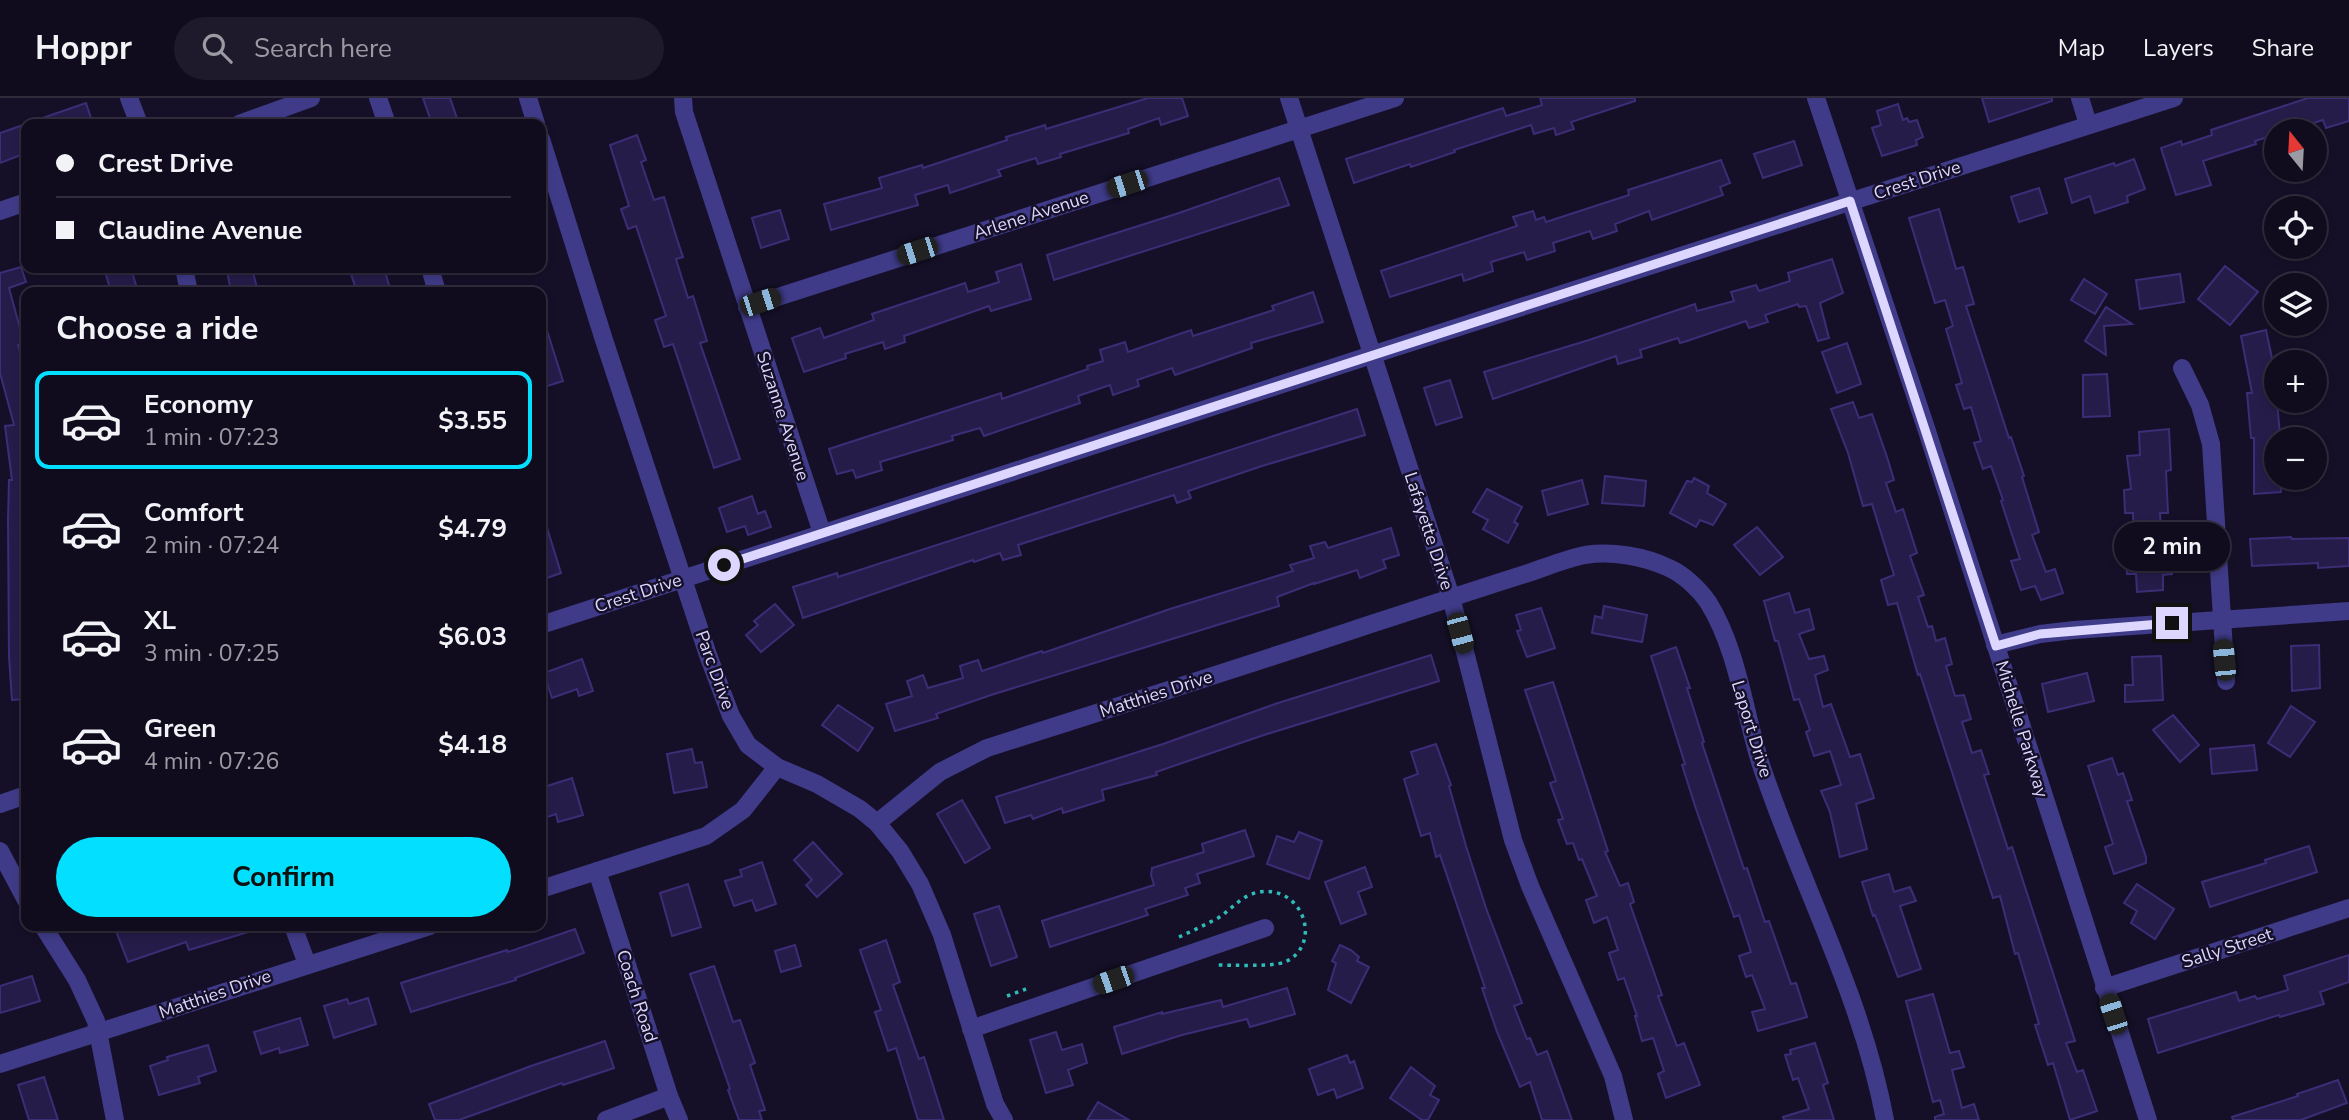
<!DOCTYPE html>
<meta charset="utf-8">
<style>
:root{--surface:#100c1e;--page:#1e1a2b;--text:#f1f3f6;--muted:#9c9ba4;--line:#302c3c;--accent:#03e0ff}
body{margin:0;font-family:"Nunito Sans",sans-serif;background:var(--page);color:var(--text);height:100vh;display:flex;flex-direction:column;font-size:26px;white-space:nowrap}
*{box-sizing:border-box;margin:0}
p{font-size:23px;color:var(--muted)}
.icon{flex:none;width:38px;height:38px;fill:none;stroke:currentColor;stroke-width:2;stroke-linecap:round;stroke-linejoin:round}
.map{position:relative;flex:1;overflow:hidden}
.details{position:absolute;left:21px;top:189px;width:525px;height:644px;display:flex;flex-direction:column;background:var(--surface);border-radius:14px;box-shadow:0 4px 10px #0003,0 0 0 2px var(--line)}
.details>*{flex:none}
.guide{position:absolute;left:21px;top:21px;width:525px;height:154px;border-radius:14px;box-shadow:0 4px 10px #0003,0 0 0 2px var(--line);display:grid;align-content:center;height:154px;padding:0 35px;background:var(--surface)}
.needle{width:46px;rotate:342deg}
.tools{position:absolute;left:2264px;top:21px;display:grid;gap:14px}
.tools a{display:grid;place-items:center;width:63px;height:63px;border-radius:50%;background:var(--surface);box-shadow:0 4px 10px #0003,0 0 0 2px var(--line);font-size:35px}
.end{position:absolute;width:32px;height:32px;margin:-16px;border:9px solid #ddd7ff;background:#111;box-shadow:0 0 0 4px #111}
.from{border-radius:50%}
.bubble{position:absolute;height:49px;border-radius:24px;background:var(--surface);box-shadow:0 4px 10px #0003,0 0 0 2px var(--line);font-size:23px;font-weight:700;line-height:49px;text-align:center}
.car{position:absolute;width:21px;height:42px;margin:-21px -10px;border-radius:9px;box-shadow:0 0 5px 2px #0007;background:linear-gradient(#222 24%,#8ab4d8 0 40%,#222 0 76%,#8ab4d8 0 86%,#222 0)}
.guide b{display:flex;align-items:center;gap:24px;height:66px;font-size:26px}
.guide b+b{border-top:2px solid var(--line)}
.guide i{width:18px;height:18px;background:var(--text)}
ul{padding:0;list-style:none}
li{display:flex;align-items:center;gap:21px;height:98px;margin:0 14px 10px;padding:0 21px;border:4px solid transparent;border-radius:14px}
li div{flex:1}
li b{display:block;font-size:26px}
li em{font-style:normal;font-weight:700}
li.selected{border-color:var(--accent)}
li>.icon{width:63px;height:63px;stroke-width:1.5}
h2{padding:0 35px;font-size:32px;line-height:84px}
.button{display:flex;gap:14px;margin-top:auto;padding:14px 35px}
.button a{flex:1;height:80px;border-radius:42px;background:var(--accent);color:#111;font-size:28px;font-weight:700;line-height:80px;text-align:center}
header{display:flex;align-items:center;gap:42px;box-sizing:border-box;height:98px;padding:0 35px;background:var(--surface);border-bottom:2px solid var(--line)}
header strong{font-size:33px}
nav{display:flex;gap:38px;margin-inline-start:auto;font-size:24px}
.search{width:490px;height:63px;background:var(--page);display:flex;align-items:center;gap:18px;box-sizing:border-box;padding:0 24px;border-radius:38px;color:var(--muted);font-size:26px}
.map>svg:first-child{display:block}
.building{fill:#261c4a;stroke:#3d2d76;stroke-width:2}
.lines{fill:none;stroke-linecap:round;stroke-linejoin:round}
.path{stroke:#2fbbb6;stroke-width:3.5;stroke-dasharray:3.5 5;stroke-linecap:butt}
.street{stroke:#3f3b88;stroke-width:18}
.route{stroke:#ddd7ff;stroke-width:9}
.labels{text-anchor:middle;stroke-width:5;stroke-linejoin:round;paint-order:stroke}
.street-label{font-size:18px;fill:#ddd7ff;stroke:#151028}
</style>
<header>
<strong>Hoppr</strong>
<div class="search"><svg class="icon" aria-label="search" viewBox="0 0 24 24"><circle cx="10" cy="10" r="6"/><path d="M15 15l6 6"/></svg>Search here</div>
<nav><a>Map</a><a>Layers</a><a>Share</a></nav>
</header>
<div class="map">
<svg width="2349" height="1022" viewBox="0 0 2349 1022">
<rect width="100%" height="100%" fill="#151028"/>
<g class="building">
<path d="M423,0H450L459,26H432Z"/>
<path d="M1148,0H1182L1188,18L1161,27L1159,20L1128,31L1129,35L1060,56L1061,59L1038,66L1036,60L998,72L1001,78L950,95L948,87L915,97L918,107L831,132L824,106L882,90L879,80L922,67L923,70L1007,42L1006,39L1045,27L1046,31Z"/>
<path d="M1540,0H1635V3L1571,24L1574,31L1556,37L1554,30L1534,36L1531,27L1454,52L1455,54L1411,69L1410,66L1354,85L1346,61L1503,10L1506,18L1542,7Z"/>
<path d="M1982,0H2052V3L1989,24Z"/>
<path d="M2308,0H2349V23L2326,30L2323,22L2287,33H2277V36L2255,43L2256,46L2203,63L2211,87L2176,97L2161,50L2181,43L2182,47L2212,37L2211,32Z"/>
<path d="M86,5L93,26H31V24Z"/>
<path d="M1898,6L1903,22L1907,20L1909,24L1917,22L1923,39L1916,42L1917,47L1882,58L1872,30L1881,27L1877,13Z"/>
<path d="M26,26V55L0,65V35Z"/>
<path d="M637,37L646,62L641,64L654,102L664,99L677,141L683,159L676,161L688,200L693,198L707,243L700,245L740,361L714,370L673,246L664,249L655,222L666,218L636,128L628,131L621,111L629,108L610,47Z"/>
<path d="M1794,43L1802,67L1763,80L1754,56Z"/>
<path d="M2134,61L2145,91L2127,98L2128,104L2095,115L2090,98L2072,105L2065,81L2114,65L2115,68Z"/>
<path d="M1721,62L1730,85L1720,89L1723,97L1652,122L1649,113L1615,126L1617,133L1593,141L1590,133L1553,145L1555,153L1527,162L1524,154L1491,164L1493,173L1464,183L1462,176L1390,199L1381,173L1517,128L1513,119L1533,113L1536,122L1544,119L1546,124L1629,97L1628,92Z"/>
<path d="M1279,80L1289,107L1054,182L1047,157L1176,116Z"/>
<path d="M2039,90L2047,115L2019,124L2011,99Z"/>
<path d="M1939,111L1956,171L1963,169L1974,206L1966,208L2009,340L2011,339L2024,378L2022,379L2039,434L2032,437L2046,474L2055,471L2063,495L2041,502L2035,488L2021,492L2011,463L2020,461L2001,403L2003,402L1991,368L1983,371L1974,345L1981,343L1971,309L1964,311L1956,287L1962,285L1946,231L1953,228L1945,202L1935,205L1909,120Z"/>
<path d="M780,112L789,141L761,150L752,120Z"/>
<path d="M1832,161L1843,195L1820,205L1829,240L1818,243L1806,208L1799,209L1798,206L1765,217L1768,224L1749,230L1746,223L1687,243L1680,245L1678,240L1640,252L1642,259L1618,266L1616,258L1493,301L1484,274L1589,242L1695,206L1697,213L1734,203L1731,194L1756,187L1759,193L1790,183L1788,175Z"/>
<path d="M1021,166L1031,201L991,213L989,208L904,238L905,244L885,251L883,244L845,256L846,260L804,274L792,240L820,230L824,240L874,222L872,216L965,185L968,194L999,184L996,174Z"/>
<path d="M2225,168L2258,194L2230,227L2198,201Z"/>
<path d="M21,169L26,184L9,190L24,245L18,247L26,276V601L12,602L9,559L8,421L9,382H12L5,328L14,327L0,275V175Z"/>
<path d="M104,170H131L138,194H111Z"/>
<path d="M242,170H252L258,194H231L227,173Z"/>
<path d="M349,170H384L391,194H357Z"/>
<path d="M2180,176L2184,204L2140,211L2136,182Z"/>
<path d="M2084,181L2107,196L2095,216L2071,202Z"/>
<path d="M1313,194L1323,224L1251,245L1252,250L1175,277L1172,270L1137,282L1139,288L1113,297L1110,287L1078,298L1080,305L984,338L980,330L952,338L953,342L880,364L882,372L856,380L853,372L837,376L829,351L1001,295L1002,301L1088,271L1087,268L1103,263L1100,252L1125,244L1128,254L1191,232L1193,238L1274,212L1272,208Z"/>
<path d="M2106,209L2132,226L2104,228L2106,257L2085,243Z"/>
<path d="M544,223L563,283L541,290V224Z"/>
<path d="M2266,232L2274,270L2280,337H2277V380H2280L2281,394L2254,396V340H2251L2247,295H2252L2241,238Z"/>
<path d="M1847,245L1861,286L1837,295L1822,254Z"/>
<path d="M2107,276L2110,318L2083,319V277Z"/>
<path d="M1450,282L1462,319L1436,327L1424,290Z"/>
<path d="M1853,304L1859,320L1872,316L1887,359L1894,382L1886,385L1896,414L1903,411L1917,455L1910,458L1924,497L1918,499L1928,529L1932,528L1936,543L1945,540L1952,566L1946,568L1955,598L1964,597L1971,621L1962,624L1972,655L1981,652L1989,676L1984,677L2008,751L2012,749L2075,943L2066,945L2077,974L2083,972L2097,1013L2070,1022L2053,965L2048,967L2035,927L2039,926L2018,855L2015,856L2000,798L1993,800L1920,576L1918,577L1897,505L1888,507L1881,482L1894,477L1872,406L1863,408L1848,355L1831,311Z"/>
<path d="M1357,311L1365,337L1262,368L1188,393L1191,400L1177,405L1174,397L1018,447L1021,457L1003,462L1000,455L974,464L973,462L803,520L793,489L837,475L838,479Z"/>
<path d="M2169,331L2171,372L2166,373L2168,415H2160L2162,446H2171L2172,476L2163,477V492L2137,494L2136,476H2127L2125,449L2134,448L2133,415H2125L2124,392L2131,391L2127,358L2140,357L2139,334Z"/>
<path d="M1605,378L1646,383L1644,408L1602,405Z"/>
<path d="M1694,380L1709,388L1707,395L1726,406L1713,427L1700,422L1696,429L1670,415L1687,383L1692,384Z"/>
<path d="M1582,382L1588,406L1548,417L1542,393Z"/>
<path d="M1487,391L1522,409L1514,424L1518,426L1508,445L1483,431L1488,422L1473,414Z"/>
<path d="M752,398L758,416L765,413L771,429L748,437L745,428L727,434L719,410Z"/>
<path d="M541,420H544L561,475L541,482Z"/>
<path d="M1757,429L1783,459L1760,477L1734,447Z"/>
<path d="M1391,430L1399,457L1383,462L1386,470L1360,480L1357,472L1314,486V485L1277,499L1279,508L991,597L936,616L938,620L895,633L886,606L912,598L907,583L923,577L928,590L963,580L960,568L978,562L982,573L1042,553L1043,555L1170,511L1293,473L1290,467L1314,460L1310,448L1325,444L1328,450Z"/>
<path d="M2291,439L2292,441L2349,440V468L2318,470V465L2252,468L2250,441Z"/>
<path d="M1789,495L1795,515L1809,511L1814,531L1799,536L1809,561L1824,558L1828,572L1815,577L1823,609L1831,606L1850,659L1860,656L1874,700L1856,706L1867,751L1840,759L1830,714L1821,693L1841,687L1830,653L1814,658L1806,634L1810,632L1799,601L1794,602L1778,543H1775L1764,503Z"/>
<path d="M775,506L794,527L761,554L746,537L758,527L754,523Z"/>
<path d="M1604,508L1647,517L1642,544L1592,535L1595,518L1602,520Z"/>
<path d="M1541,510L1555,550L1527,559L1517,533L1521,532L1516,517Z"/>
<path d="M2319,547L2320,590L2292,593L2291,548Z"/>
<path d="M1676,549L1690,590H1687L1704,644L1702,645L1744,771L1747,770L1765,824L1769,823L1791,886L1796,885L1807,919L1758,933L1752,914L1765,911L1752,877L1746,879L1739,858L1751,854L1739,817L1734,819L1696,711L1682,667L1685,666L1651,558Z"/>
<path d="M1431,557L1439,583L1264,637L1156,674L1157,677L1102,692L1104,702L1063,715L1062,710L1033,721L1031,717L1005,725L996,699L1163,646L1275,606Z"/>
<path d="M2161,558L2163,602L2125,604V587H2133L2132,559Z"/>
<path d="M582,561L593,593L579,598L577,591L552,600L544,575Z"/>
<path d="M2087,575L2094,603L2048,614L2042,586Z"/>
<path d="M1553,584L1608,753L1605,754L1620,788L1628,785L1634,804L1630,806L1662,897L1658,898L1677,948L1684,945L1700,987L1666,1000L1658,976L1664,973L1653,940L1642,943L1635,918H1637L1624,880L1618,882L1609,855L1618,852L1607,819L1594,825L1586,802L1597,798L1582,761L1579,762L1573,745L1567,746L1558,722L1563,721L1550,685L1556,683L1525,592Z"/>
<path d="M838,607L873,630L858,653L822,627Z"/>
<path d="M2291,608L2315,624L2290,659L2268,645Z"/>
<path d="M2173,617L2199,647L2180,664L2153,632Z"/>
<path d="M1436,646L1451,687L1449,688L1466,748L1486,810L1522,905L1514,908L1527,941L1530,940L1537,957L1547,953L1572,1022H1542L1530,984L1520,989L1497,934L1482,890H1485L1440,757L1436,759L1430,735L1421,738L1404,681L1418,676L1411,654Z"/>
<path d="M2254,647L2257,672L2212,676L2210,651Z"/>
<path d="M692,651L695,665L702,664L707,689L674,695L667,656Z"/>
<path d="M2112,660L2118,677L2123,675L2132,702L2127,703L2146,759V765L2114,776L2105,749L2113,746L2088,668Z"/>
<path d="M572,680L583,717L558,724L556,716L541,721V690Z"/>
<path d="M962,702L990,750L965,765L937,716Z"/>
<path d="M1245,732L1254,758L1197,776L1200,785L1185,790L1188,797L1145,811L1148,817L1050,849L1042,823L1154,787L1151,777L1152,770L1204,754L1202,746Z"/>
<path d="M1299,734L1322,743L1309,781L1267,766L1277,738L1294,744Z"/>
<path d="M813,744L842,776L817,799L806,787L812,782L794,762Z"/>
<path d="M2309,748L2317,774L2210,809L2202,784L2266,765L2265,762Z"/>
<path d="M762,764L776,806L756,813L752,802L734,808L725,783L742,778L740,772Z"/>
<path d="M1365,769L1372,789L1358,794L1366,816L1341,826L1325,784Z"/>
<path d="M1889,776L1894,794L1910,789L1916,803L1900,808L1921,871L1898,879L1875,817L1873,818L1862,784Z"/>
<path d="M688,786L701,829L672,838L660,795Z"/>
<path d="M2137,786L2174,811L2155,841L2131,825L2137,813L2124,805Z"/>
<path d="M999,808L1017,859L991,868L974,816Z"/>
<path d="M114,828H257L258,831L189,852L186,844L128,864Z"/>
<path d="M575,831L584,855L515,880L516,882L411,914L401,885L507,852L508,854Z"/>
<path d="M886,842L900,884L893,887L919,961L924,959L944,1022H918L896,950L888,953L875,914L881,912L860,852Z"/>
<path d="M795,847L801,868L781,874L775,853Z"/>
<path d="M1340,847L1351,852L1359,859L1357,863L1369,869L1351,905L1328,892L1336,865L1332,863Z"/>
<path d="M2349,857V884L2320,894L2324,906L2280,919L2279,917L2158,955L2148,921L2236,894L2239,903L2255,898L2257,901L2288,892L2284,878Z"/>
<path d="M714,868L733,924L740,922L755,965L750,967L765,1012L759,1013L762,1022H739L728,992L730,991L690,876Z"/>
<path d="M32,878L40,903L0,915V888Z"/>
<path d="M1287,890L1295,916L1250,929L1247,921L1182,937L1122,956L1114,929L1162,914V916L1221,902L1223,909Z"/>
<path d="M1933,896L1950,955L1959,953L1964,969L1952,972L1962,1010L1974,1006L1979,1022H1935V1019L1944,1016L1940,1002L1933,1004L1906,903Z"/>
<path d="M368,900L376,926L334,940L324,908L347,901L349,906Z"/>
<path d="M300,920L308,947L280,955L279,950L261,956L254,934Z"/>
<path d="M1056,934L1062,952L1082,946L1087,965L1068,972L1073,987L1046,995L1030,942Z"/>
<path d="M605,943L614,970L563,987L562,985L459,1022H435L429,1006L531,968Z"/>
<path d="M1815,945L1828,985L1823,987L1834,1022H1784L1783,1019L1809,1011L1798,980L1793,982L1785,957L1791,956L1790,952Z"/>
<path d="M208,947L216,973L198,979L200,985L159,997L150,968L168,962L167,959Z"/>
<path d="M1347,957L1350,965L1354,963L1363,990L1337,1000L1334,991L1318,997L1309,971Z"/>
<path d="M1411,969L1435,988L1430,997L1439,1002L1428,1022H1422L1390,1000Z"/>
<path d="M44,979L58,1022H29L18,987Z"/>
<path d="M2338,982L2347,1005L2301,1022H2233L2232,1019L2298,998L2297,996Z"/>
<path d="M1098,1004L1129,1022H1087Z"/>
</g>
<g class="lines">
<g class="path">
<path d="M1179,839C1192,833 1205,827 1218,820C1232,811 1242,797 1259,794C1304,787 1323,847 1285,864C1272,869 1231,867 1215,867"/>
<path d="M1007,898L1026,891"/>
</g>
<g class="street">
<path d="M129,0L139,26"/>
<path d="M378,0L387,26"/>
<path d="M528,0L536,26"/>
<path d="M683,0L684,14L822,435"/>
<path d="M1289,0L1451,499L1513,742L1530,788L1613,978L1624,1022"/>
<path d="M1816,0L1927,333L2148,1022"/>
<path d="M2080,0L2088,26"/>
<path d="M239,26L311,0"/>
<path d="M541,41L604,242L708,557L731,618L748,647L777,669L817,686L860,711L877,725L900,753L920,786L942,837L995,1006L1004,1022"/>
<path d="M0,113L26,104"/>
<path d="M184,170L189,194"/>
<path d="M430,170L437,194"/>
<path d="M747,209L1395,0"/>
<path d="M2182,270L2200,307L2211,346L2226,583"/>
<path d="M541,527L1387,252L2174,0"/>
<path d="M1995,547L2040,536L2074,532L2349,513"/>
<path d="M0,706L26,697"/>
<path d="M877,725L940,674L987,650C1115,609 1243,569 1371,526C1421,510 1471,493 1522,477C1542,471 1564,461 1585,457C1612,453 1644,458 1669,470C1683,476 1699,491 1708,504C1738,552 1744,614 1761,667C1801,787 1862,898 1885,1022"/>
<path d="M0,753L26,802"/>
<path d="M597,773L669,998L679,1022"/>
<path d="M541,791L706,738L743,712L777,669"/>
<path d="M43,828L77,882L96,923L115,1022"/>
<path d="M293,828L307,866"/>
<path d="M2104,890L2349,810"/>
<path d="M971,931L1265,830"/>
<path d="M0,966L430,828"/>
<path d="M606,1022L669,998"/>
</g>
</g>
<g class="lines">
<path class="route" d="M724,467L1850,103L1996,548L2040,536L2172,525"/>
</g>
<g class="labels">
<g class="street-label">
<text transform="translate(1917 82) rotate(-18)" y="6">Crest Drive</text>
<text transform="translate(1031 117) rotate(-18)" y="6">Arlene Avenue</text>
<text transform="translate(783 318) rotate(72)" y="6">Suzanne Avenue</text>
<text transform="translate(1429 433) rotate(72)" y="6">Lafayette Drive</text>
<text transform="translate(638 495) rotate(-18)" y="6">Crest Drive</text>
<text transform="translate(715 572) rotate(70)" y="6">Parc Drive</text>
<text transform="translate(1156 596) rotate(-18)" y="6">Matthies Drive</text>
<text transform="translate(1752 631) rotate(73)" y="6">Laport Drive</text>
<text transform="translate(2022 631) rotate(73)" y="6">Michelle Parkway</text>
<text transform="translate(2227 850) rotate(-18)" y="6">Sally Street</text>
<text transform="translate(215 896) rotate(-19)" y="6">Matthies Drive</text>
<text transform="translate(637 898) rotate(72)" y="6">Coach Road</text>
</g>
</g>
</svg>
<div class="tools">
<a><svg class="needle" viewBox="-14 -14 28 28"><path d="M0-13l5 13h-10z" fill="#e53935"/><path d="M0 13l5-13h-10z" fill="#9c9ba4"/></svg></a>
<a><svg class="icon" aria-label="locate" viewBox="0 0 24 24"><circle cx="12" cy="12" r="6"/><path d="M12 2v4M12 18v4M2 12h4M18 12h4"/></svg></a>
<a><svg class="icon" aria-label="layers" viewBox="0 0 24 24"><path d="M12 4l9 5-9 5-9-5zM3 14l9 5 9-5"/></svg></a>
<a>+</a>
<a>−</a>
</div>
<i class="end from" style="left:724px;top:467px"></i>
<i class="end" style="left:2172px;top:525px"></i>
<div class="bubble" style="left:2114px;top:424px;width:116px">2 min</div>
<i class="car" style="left:1127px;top:86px;rotate:252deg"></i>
<i class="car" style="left:917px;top:153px;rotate:252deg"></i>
<i class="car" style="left:760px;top:204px;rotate:72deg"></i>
<i class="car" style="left:1460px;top:535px;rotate:165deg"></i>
<i class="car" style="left:2224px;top:562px;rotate:355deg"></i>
<i class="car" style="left:1113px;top:882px;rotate:251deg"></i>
<i class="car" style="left:2113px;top:916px;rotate:342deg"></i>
<div class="guide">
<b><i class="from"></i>Crest Drive</b>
<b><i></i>Claudine Avenue</b>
</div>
<section class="details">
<h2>Choose a ride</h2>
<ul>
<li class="selected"><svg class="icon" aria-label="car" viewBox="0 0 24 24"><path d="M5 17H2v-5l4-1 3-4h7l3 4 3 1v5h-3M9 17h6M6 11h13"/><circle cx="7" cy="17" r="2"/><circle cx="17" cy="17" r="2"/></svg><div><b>Economy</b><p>1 min · 07:23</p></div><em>$3.55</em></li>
<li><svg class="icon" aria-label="car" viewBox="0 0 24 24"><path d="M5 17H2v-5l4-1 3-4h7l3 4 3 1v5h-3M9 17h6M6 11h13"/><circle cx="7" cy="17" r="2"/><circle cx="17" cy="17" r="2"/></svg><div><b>Comfort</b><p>2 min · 07:24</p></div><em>$4.79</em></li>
<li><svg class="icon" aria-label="car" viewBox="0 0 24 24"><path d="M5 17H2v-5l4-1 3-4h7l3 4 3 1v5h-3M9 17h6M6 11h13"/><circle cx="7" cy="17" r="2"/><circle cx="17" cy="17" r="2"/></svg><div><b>XL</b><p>3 min · 07:25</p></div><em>$6.03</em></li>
<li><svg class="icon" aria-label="car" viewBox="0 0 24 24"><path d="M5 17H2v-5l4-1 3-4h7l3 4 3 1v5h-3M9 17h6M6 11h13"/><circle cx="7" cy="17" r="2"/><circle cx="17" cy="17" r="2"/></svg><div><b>Green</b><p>4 min · 07:26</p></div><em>$4.18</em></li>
</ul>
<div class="button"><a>Confirm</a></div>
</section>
</div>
